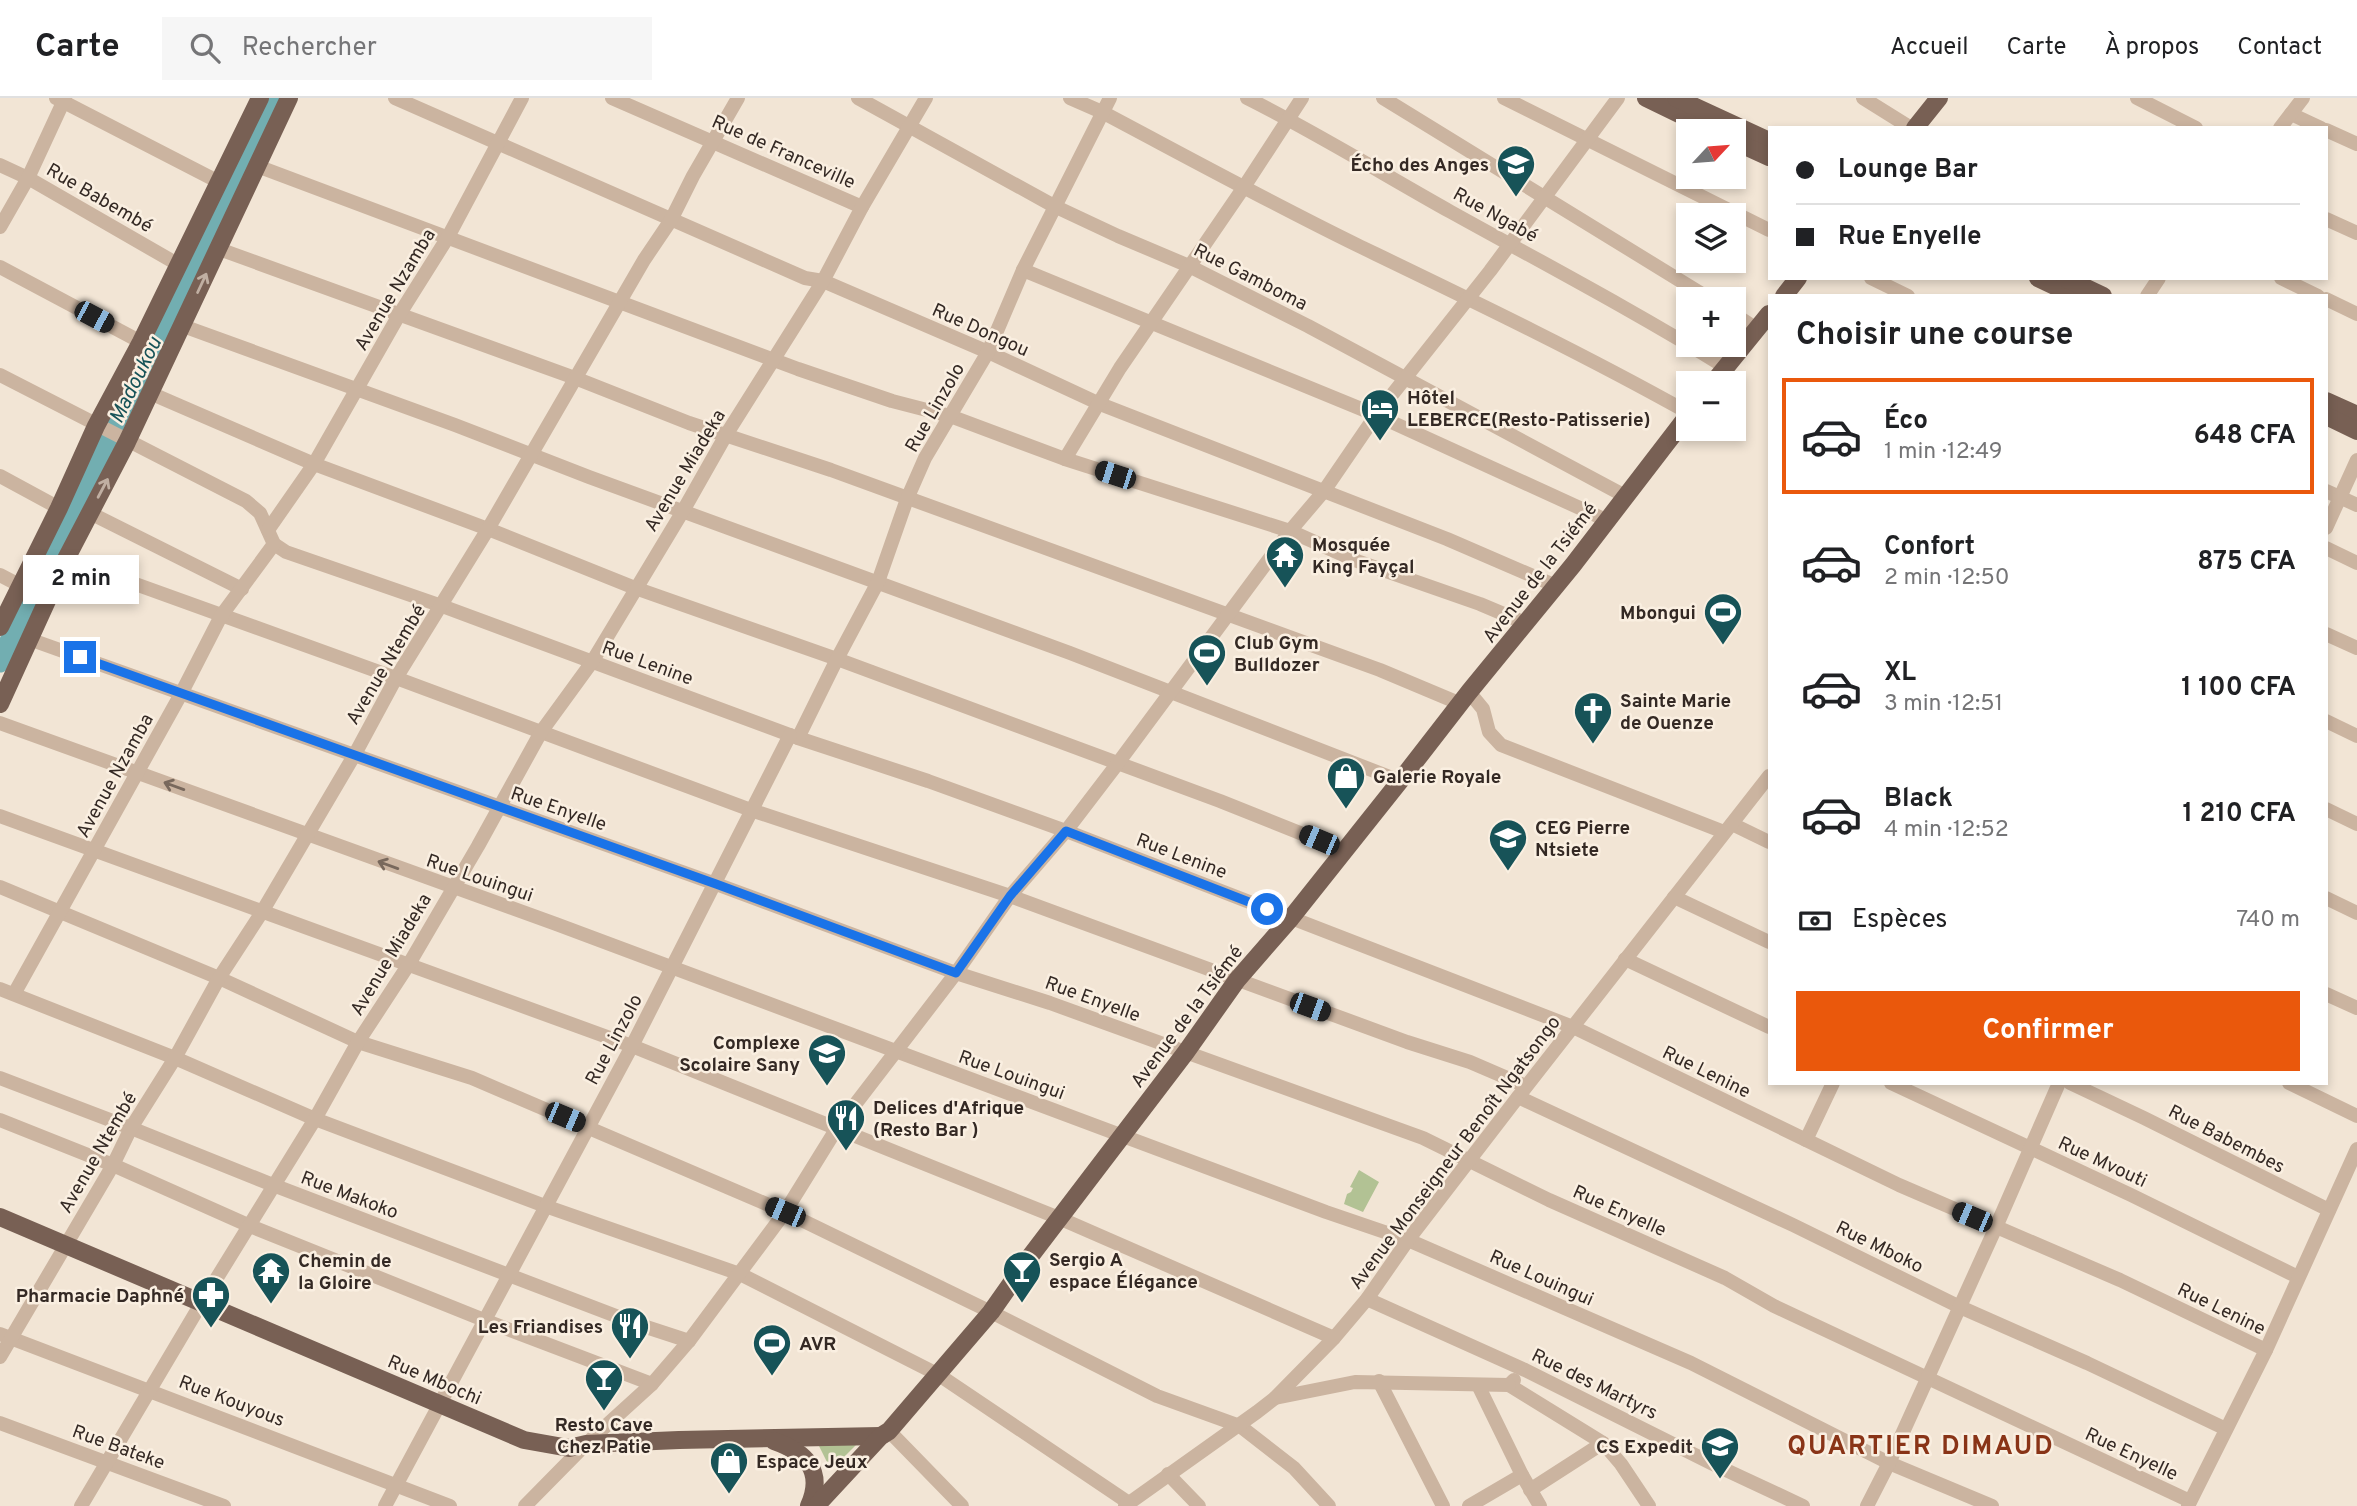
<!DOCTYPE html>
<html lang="fr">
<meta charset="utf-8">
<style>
:root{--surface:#fff;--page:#f6f6f6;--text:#202124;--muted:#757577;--line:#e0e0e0;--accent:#ea580c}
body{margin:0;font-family:Overpass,sans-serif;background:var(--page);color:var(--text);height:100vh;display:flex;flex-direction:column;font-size:26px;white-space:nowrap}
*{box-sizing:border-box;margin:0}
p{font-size:23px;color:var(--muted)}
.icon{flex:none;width:38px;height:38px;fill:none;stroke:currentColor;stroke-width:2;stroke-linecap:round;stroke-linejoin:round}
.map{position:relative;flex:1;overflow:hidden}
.panel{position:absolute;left:1768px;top:196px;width:560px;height:791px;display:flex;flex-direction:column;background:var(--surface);border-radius:0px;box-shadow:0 4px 10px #0003}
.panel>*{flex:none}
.guide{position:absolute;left:1768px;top:28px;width:560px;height:154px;border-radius:0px;box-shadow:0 4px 10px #0003;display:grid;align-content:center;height:154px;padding:0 28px;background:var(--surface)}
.needle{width:46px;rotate:64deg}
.fabs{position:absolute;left:1676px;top:21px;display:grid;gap:14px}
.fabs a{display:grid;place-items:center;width:70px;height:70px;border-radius:0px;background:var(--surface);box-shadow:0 4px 10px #0003;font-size:35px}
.end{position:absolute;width:32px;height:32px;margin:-16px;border:9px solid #1a73e8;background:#fff;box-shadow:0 0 0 4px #fff}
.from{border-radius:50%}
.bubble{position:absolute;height:49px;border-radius:0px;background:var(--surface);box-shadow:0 4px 10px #0003;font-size:23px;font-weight:700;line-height:49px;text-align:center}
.car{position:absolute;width:21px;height:42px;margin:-21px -10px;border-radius:9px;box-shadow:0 0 5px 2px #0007;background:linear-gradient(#222 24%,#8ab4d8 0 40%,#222 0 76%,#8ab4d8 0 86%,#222 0)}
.guide b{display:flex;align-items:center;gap:24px;height:66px;font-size:26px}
.guide b+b{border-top:2px solid var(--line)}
.guide i{width:18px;height:18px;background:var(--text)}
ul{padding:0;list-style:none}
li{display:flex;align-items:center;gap:21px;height:116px;margin:0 14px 10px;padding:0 14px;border:4px solid transparent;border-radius:0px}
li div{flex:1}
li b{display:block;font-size:26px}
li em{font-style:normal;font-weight:700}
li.selected{border-color:var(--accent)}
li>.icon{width:63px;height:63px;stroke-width:1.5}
h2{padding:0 28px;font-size:32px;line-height:84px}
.pay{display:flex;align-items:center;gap:18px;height:77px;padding:0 28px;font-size:26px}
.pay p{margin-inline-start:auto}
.button{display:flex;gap:14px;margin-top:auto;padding:14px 28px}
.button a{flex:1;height:80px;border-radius:0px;background:var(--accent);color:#fff;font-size:28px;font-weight:700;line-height:80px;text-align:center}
header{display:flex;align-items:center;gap:42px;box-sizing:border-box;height:98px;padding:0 35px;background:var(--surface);border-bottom:2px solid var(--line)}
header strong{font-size:33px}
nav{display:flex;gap:38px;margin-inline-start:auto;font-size:24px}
.search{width:490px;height:63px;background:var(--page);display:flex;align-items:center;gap:18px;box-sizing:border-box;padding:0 24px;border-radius:0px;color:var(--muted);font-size:26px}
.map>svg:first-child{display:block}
.green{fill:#b2c294}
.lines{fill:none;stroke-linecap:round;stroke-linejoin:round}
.river{stroke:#72aeb1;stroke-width:21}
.minor{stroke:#cbb4a0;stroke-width:14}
.major{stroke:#786054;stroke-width:18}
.oneway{stroke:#c0afa2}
.oneway2{stroke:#78685c}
.route{stroke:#1a73e8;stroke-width:9}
.labels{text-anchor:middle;stroke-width:5;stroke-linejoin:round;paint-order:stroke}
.street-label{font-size:19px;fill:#342924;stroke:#faefe1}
.poi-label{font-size:19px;font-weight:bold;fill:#342924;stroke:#faefe1;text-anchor:start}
.water-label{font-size:21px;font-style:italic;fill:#175358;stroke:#faefe1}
.district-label{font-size:26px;font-weight:bold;letter-spacing:2px;fill:#893417;stroke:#faefe1}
</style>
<header>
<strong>Carte</strong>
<div class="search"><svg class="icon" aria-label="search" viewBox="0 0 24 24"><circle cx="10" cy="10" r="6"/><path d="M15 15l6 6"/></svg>Rechercher</div>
<nav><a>Accueil</a><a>Carte</a><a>À propos</a><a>Contact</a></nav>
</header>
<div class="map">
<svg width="2357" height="1408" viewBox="0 0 2357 1408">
<rect width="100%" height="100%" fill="#f2e5d5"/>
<g class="green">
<path d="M1359,1072L1379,1084L1363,1114L1344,1106L1347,1096L1351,1094L1353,1090L1350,1089Z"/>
<path d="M860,1343L831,1372L818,1346Z"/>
</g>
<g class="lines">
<path class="river" d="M0,564L271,0"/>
<g class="minor">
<path d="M56,0L219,84"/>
<path d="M395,0L805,180L823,183L988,254L1100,306L1447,441L1556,488"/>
<path d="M612,0L862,109"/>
<path d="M858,0L1054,108L1118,138L1189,168L1308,228L1625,398"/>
<path d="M1070,0L1102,14C1187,59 1271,105 1357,147C1469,201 1580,254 1689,315"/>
<path d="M1247,0C1317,35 1383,76 1451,114C1543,165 1636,214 1725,269"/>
<path d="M1383,0L1710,201"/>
<path d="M1504,0L1769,132"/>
<path d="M1863,0L1911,30"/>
<path d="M2137,0L2196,30"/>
<path d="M2291,16L2321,30"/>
<path d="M2280,30L2303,0"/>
<path d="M2326,32L2357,46"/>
<path d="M0,67L28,80L179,167"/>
<path d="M257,68L798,271L892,303L950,318L1065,361L1290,433L1357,463L1480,506L1525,525"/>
<path d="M2326,121L2357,135"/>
<path d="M0,129L28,80L65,0"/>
<path d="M219,151L575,280L689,325L831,372L1380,572L1461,606"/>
<path d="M0,169L141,244"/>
<path d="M1023,172L1376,317L1606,422"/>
<path d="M1871,180L1908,198"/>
<path d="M2281,180L2318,198"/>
<path d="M2147,198L2159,180"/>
<path d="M2326,201L2357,216"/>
<path d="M1734,216L1757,231"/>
<path d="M183,228L455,327L589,379L1070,555L1400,683"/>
<path d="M0,277L246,403L260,415L274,446L286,454L442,508L798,640L928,683L1066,733L1573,929L1899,1087L2120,1182L2266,1252"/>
<path d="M150,295L314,366L488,431L635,490L837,561L1220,703L1345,753"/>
<path d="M1065,361L1120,270L1244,89L1302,0"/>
<path d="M0,378L59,410"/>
<path d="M2326,393L2357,407"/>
<path d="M90,415L242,491"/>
<path d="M2326,430L2357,362"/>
<path d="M268,432L314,366L399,217L448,139L522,0"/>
<path d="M2326,450L2357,465"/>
<path d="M66,461L396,580L751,712L1010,798L1407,944L1470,964L1526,988"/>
<path d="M0,477L21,488"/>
<path d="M2326,536L2357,550"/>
<path d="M29,541L716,786L956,875L1050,905L1423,1040L1549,1102L1725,1180L1774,1208L2190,1403"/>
<path d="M1469,594L1483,611L1489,634L1501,647L1724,734"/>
<path d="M2326,623L2357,638"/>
<path d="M0,625L556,826L1326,1114L1408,1142L1691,1265L1889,1365L1992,1408"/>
<path d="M798,640L837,561L878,484L907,401L925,360L988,254L1023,172L1110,0"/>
<path d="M2326,711L2357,726"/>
<path d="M0,718L632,948L1059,1120L1334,1240"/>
<path d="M1732,726L1769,744"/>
<path d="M0,789L219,880L358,944L472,980L785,1114L991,1214L1157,1298L1240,1328L1294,1370L1329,1408"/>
<path d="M1674,799L1769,844"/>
<path d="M2326,800L2357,815"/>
<path d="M1625,861L1769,929"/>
<path d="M0,891L175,960L315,1021L545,1108L740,1176L939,1277L1129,1405"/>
<path d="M14,896L181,596L221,518L274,446"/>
<path d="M2326,896L2357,910"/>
<path d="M0,980L131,1030L273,1087L637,1226L689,1243"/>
<path d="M1891,985L2131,1097L2298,1179"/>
<path d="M2070,985L2144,1020L2329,1112"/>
<path d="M2289,985L2357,1018"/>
<path d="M1518,999L1793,1127L1960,1209L2087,1265L2226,1331"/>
<path d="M0,1022L113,1067L250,1128L484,1222L652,1286"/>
<path d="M1806,1042L1833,985"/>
<path d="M1367,1201L1525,1272L1713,1366L1803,1408"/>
<path d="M0,1236L450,1408"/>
<path d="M0,1259L113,1067L131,1030L175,960L219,880L262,814L355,656L396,580L488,431L644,162L671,122L693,78L738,0"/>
<path d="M1514,1282L1509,1287L1603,1345L1621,1366L1649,1408"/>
<path d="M1379,1283L1443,1408"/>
<path d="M1478,1287L1522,1377L1540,1408"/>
<path d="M1275,1300L1355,1284L1509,1287"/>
<path d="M0,1325L224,1408"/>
<path d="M889,1333L962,1408"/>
<path d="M1168,1376L1199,1408"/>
<path d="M1530,1392L1603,1345"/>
<path d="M81,1408L202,1204L315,1021L358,944L409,866L478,748L541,634L592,564L683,413L726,337L823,183L862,109L926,0"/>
<path d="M385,1408L632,948L790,637"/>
<path d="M525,1408L586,1346L652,1286L689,1243L785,1114L837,1030L956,875L1010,798L1066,733L1118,665L1290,433L1324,393L1376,317L1490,173L1618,0"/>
<path d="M1125,1408L1257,1314L1275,1300L1334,1240L1367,1201L1408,1142L1518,999L1769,678"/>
<path d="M1469,1408L1522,1377"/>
<path d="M1867,1408L1889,1365L1996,1129L2059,985"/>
<path d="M2188,1408L2266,1252L2357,1051"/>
</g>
<g class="major">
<path d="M1646,0L1714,33"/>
<path d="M1676,0L1769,43"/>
<path d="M1915,30L1939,0"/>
<path d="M1734,43L1769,59"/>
<path d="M2038,180L2076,198"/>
<path d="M2065,180L2103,198"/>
<path d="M1784,198L1798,180"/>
<path d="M1713,285L1769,216"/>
<path d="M2326,303L2357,317"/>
<path d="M2326,318L2357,333"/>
<path d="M0,529L59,410L96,328L141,244L260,0"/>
<path d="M0,606L66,461L127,344L289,0"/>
<path d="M0,1119L524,1342L569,1350L586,1346L679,1342L881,1338"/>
<path d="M774,1343C805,1354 825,1372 809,1408"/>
<path d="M816,1408L881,1338L889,1333L991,1214L1029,1160L1186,954L1237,882L1291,820L1400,683L1469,594L1573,467L1689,316"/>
</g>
</g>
<defs><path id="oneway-shaft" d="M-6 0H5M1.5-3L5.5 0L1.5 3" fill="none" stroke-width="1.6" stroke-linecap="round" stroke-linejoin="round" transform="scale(1.75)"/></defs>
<g class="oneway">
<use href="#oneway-shaft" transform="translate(202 185) rotate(-65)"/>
<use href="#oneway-shaft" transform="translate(103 390) rotate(-62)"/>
</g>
<g class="oneway2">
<use href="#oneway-shaft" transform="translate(174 688) rotate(-160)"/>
<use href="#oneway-shaft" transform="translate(388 767) rotate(-160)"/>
</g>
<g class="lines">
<path class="route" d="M80,559L716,786L956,875L1010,798L1066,733L1267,811"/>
</g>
<defs>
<g id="school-pin" transform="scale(2.0125)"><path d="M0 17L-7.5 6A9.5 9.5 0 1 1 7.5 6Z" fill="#175358" stroke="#faefe1"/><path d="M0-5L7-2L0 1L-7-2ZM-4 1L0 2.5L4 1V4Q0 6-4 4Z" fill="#fff"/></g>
<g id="hotel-pin" transform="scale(2.0125)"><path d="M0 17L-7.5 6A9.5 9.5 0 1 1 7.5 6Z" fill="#175358" stroke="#faefe1"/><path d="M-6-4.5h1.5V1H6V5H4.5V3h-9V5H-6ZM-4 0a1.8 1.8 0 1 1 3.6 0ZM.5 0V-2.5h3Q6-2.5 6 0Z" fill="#fff"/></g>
<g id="temple-pin" transform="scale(2.0125)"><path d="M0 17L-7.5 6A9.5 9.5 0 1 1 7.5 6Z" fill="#175358" stroke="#faefe1"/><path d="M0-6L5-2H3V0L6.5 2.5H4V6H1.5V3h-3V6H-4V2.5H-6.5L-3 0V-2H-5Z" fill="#fff"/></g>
<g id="stadium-pin" transform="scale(2.0125)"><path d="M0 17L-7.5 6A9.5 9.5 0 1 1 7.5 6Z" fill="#175358" stroke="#faefe1"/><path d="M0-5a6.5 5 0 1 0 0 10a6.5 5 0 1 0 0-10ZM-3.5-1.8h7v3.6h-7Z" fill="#fff"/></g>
<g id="church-pin" transform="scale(2.0125)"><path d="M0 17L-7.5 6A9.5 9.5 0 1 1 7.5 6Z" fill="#175358" stroke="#faefe1"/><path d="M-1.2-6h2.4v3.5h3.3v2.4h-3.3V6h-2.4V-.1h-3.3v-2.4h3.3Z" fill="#fff"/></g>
<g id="shop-pin" transform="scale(2.0125)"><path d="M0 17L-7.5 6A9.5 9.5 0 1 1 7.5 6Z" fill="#175358" stroke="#faefe1"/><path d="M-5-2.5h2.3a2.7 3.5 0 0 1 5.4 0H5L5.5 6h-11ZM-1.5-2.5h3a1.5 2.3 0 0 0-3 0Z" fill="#fff"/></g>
<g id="restaurant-pin" transform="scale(2.0125)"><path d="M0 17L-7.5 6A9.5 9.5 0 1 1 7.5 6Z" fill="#175358" stroke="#faefe1"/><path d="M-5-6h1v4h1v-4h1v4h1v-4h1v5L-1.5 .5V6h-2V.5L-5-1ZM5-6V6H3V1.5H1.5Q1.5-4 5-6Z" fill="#fff"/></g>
<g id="bar-pin" transform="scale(2.0125)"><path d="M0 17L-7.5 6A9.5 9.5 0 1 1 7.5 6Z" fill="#175358" stroke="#faefe1"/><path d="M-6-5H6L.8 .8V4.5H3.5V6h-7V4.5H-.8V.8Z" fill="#fff"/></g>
<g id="pharmacy-pin" transform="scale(2.0125)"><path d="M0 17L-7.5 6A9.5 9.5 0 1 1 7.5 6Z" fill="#175358" stroke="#faefe1"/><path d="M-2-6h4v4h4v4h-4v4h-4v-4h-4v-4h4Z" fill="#fff"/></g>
</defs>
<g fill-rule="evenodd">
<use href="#school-pin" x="1516" y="66"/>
<use href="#hotel-pin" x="1380" y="310"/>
<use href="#temple-pin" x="1285" y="457"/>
<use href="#stadium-pin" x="1723" y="514"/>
<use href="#stadium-pin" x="1207" y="555"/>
<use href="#church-pin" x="1593" y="613"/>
<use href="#shop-pin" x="1346" y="678"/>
<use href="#school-pin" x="1508" y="740"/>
<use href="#school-pin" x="827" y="955"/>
<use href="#restaurant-pin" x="846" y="1020"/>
<use href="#bar-pin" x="1022" y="1172"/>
<use href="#temple-pin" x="271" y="1173"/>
<use href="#pharmacy-pin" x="211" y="1197"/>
<use href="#restaurant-pin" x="630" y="1228"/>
<use href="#stadium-pin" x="772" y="1245"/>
<use href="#bar-pin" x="604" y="1280"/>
<use href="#school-pin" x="1720" y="1348"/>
<use href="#shop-pin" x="729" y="1363"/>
</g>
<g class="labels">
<g class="street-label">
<text transform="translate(784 53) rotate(24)" y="7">Rue de Franceville</text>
<text transform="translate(100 99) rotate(30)" y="7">Rue Babembé</text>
<text transform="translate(1496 116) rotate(29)" y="7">Rue Ngabé</text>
<text transform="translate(1251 178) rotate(27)" y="7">Rue Gamboma</text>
<text transform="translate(394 191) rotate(-59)" y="7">Avenue Nzamba</text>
<text transform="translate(981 231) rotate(24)" y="7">Rue Dongou</text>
<text transform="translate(934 309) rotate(-60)" y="7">Rue Linzolo</text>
<text transform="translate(684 372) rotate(-59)" y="7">Avenue Miadeka</text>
<text transform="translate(1539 474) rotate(-52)" y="7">Avenue de la Tsiémé</text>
<text transform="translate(648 564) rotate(20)" y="7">Rue Lenine</text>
<text transform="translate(385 566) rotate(-59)" y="7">Avenue Ntembé</text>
<text transform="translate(114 677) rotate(-61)" y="7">Avenue Nzamba</text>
<text transform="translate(559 710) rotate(19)" y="7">Rue Enyelle</text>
<text transform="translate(1182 757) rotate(21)" y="7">Rue Lenine</text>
<text transform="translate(480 779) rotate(19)" y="7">Rue Louingui</text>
<text transform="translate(390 856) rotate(-59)" y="7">Avenue Miadeka</text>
<text transform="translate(1093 900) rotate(20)" y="7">Rue Enyelle</text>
<text transform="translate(1186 918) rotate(-53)" y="7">Avenue de la Tsiémé</text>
<text transform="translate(613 941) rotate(-62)" y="7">Rue Linzolo</text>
<text transform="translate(1707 973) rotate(26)" y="7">Rue Lenine</text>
<text transform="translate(1012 976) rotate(20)" y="7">Rue Louingui</text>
<text transform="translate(2227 1040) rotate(27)" y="7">Rue Babembes</text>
<text transform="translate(97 1054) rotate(-60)" y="7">Avenue Ntembé</text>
<text transform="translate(1454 1054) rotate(-53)" y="7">Avenue Monseigneur Benoît Ngatsongo</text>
<text transform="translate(2103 1063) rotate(25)" y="7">Rue Mvouti</text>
<text transform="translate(350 1096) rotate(21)" y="7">Rue Makoko</text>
<text transform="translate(1620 1112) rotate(24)" y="7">Rue Enyelle</text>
<text transform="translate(1880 1148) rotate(26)" y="7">Rue Mboko</text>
<text transform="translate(1542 1179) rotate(24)" y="7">Rue Louingui</text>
<text transform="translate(2222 1210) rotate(26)" y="7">Rue Lenine</text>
<text transform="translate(435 1281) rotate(23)" y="7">Rue Mbochi</text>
<text transform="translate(1595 1285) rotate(26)" y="7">Rue des Martyrs</text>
<text transform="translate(232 1302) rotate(21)" y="7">Rue Kouyous</text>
<text transform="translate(119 1348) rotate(20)" y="7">Rue Bateke</text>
<text transform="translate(2132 1355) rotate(25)" y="7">Rue Enyelle</text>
</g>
<g class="poi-label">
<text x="1489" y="73" text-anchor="end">Écho des Anges</text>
<text x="1407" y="306">Hôtel<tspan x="1407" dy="22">LEBERCE(Resto-Patisserie)</tspan></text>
<text x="1312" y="453">Mosquée<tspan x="1312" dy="22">King Fayçal</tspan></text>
<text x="1696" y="521" text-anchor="end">Mbongui</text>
<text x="1234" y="551">Club Gym<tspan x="1234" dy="22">Bulldozer</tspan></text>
<text x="1620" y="609">Sainte Marie<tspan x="1620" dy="22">de Ouenze</tspan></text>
<text x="1373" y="685">Galerie Royale</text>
<text x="1535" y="736">CEG Pierre<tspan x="1535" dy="22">Ntsiete</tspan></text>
<text x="800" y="951" text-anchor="end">Complexe<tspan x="800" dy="22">Scolaire Sany</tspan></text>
<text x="873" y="1016">Delices d'Afrique<tspan x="873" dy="22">(Resto Bar )</tspan></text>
<text x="1049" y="1168">Sergio A<tspan x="1049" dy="22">espace Élégance</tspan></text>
<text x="298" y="1169">Chemin de<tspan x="298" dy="22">la Gloire</tspan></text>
<text x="184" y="1204" text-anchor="end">Pharmacie Daphné</text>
<text x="603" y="1235" text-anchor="end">Les Friandises</text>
<text x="799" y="1252">AVR</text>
<text x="604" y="1333" text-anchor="middle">Resto Cave<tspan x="604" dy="22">Chez Patie</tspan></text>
<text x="1693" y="1355" text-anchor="end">CS Expedit</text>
<text x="756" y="1370">Espace Jeux</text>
</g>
<g class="water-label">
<text transform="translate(135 282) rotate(-64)" y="7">Madoukou</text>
</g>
<g class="district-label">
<text x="1921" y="1356">QUARTIER DIMAUD</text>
</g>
</g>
</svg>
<div class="fabs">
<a><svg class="needle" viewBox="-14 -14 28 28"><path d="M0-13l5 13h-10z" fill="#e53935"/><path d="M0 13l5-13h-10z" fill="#757577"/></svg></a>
<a><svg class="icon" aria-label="layers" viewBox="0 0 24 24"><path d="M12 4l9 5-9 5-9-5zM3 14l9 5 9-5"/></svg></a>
<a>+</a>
<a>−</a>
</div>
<i class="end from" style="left:1267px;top:811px"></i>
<i class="end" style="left:80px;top:559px"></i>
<div class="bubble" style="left:23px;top:457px;width:116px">2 min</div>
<i class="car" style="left:94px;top:219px;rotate:118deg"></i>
<i class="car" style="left:1115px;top:377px;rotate:288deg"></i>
<i class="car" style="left:1319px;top:742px;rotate:293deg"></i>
<i class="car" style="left:1310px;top:909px;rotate:110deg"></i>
<i class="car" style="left:565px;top:1019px;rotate:113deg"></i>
<i class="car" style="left:785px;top:1114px;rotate:293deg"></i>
<i class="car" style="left:1972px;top:1119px;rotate:293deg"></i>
<div class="guide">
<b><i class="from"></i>Lounge Bar</b>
<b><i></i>Rue Enyelle</b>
</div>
<section class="panel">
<h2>Choisir une course</h2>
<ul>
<li class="selected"><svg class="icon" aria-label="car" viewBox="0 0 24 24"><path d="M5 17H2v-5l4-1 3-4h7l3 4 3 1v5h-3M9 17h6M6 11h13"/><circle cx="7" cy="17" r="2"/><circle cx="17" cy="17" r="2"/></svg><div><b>Éco</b><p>1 min · 12:49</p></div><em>648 CFA</em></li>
<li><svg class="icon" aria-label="car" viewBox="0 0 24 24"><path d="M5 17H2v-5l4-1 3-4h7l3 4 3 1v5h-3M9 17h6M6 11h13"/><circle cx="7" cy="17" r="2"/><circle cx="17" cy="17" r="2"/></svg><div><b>Confort</b><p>2 min · 12:50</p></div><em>875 CFA</em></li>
<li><svg class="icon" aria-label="car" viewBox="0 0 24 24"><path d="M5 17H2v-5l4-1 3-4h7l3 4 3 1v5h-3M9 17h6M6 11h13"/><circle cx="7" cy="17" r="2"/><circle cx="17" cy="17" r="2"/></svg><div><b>XL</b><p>3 min · 12:51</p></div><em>1 100 CFA</em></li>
<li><svg class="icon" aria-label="car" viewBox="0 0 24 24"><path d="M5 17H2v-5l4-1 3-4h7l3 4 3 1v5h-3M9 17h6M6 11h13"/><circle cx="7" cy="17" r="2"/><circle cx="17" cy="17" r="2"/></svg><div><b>Black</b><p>4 min · 12:52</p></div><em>1 210 CFA</em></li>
</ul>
<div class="pay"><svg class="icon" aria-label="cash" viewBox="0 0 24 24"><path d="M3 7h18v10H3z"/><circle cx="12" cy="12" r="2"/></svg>Espèces<p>740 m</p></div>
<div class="button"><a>Confirmer</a></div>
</section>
</div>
